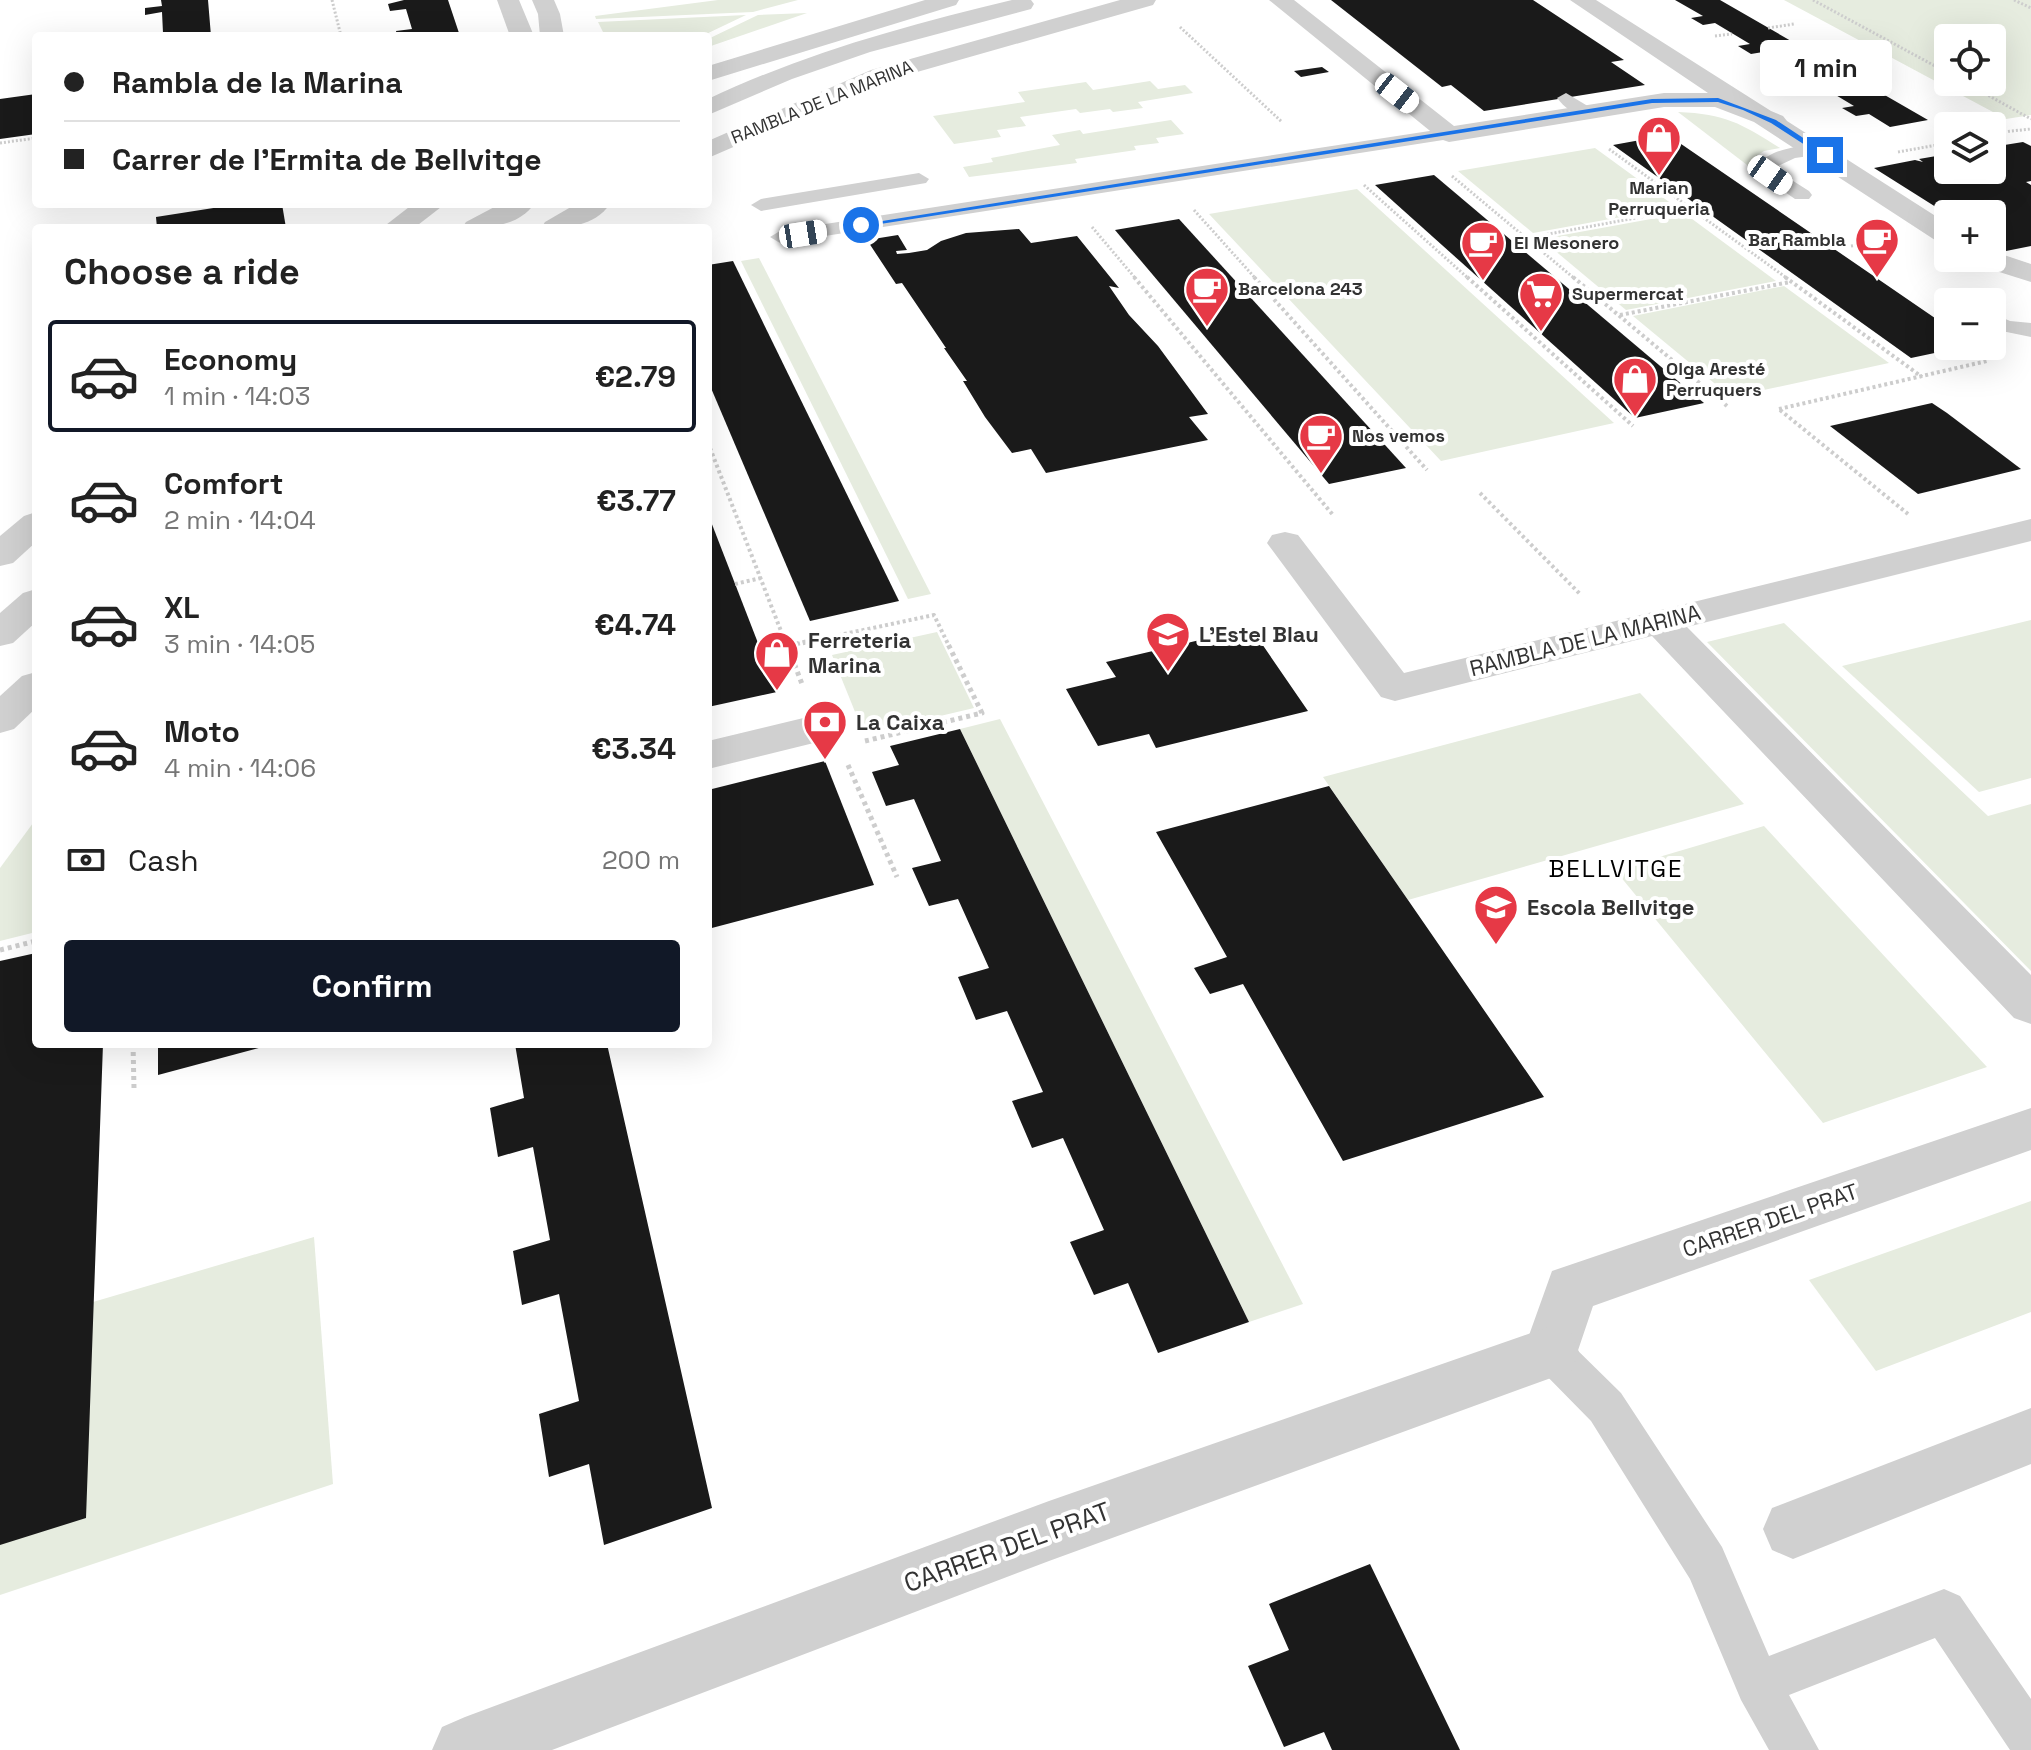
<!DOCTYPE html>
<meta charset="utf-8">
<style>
:root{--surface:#fff;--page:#f6f6f6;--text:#222;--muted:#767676;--line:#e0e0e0;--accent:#111827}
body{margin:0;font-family:"Space Grotesk",sans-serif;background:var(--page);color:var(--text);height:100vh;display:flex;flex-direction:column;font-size:30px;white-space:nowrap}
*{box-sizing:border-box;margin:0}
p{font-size:26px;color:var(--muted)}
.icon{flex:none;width:44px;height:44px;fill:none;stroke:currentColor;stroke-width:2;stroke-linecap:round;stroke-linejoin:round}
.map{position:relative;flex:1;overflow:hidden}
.side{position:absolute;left:32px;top:224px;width:680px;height:824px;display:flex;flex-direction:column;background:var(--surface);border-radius:8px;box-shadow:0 8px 32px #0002}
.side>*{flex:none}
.top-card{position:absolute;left:32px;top:32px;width:680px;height:176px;border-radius:8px;box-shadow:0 8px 32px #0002;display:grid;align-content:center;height:176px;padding:0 32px;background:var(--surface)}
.tools{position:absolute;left:1934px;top:24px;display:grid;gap:16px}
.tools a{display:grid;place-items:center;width:72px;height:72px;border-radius:8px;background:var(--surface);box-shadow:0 8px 32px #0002;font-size:40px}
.end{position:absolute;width:36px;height:36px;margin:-18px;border:10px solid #1a73e8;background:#fff;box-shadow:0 0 0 4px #fff}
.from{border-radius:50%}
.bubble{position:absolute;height:56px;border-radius:8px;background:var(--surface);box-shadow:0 8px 32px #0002;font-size:26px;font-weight:700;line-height:56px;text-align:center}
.car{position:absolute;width:24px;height:48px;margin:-24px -12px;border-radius:10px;box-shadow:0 0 6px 2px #0007;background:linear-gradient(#fff 24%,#345 0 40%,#fff 0 76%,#345 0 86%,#fff 0)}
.top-card b{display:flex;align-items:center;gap:28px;height:76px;font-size:30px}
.top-card b+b{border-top:2px solid var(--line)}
.top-card i{width:20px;height:20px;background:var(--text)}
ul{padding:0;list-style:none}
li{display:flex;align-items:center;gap:24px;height:112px;margin:0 16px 12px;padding:0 16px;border:4px solid transparent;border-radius:8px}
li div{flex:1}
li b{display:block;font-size:30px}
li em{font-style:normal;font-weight:700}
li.current{border-color:var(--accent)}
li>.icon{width:72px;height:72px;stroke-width:1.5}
h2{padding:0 32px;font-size:36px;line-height:96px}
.pay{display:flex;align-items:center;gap:20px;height:88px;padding:0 32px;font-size:30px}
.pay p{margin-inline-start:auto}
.primary-button{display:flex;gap:16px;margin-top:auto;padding:16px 32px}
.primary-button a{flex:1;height:92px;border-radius:8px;background:var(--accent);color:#fff;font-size:32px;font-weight:700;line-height:92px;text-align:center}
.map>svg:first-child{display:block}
.green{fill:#e6ecdf;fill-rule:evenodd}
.building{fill:#1a1a1a}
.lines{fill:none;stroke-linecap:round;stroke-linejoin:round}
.path-far2{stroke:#cdcdcd;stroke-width:3;stroke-dasharray:2 2;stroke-linecap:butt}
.path-far1{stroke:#cdcdcd;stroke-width:4;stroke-dasharray:3 3;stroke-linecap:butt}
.path{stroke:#cdcdcd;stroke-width:5;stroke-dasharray:4 4;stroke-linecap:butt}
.service{fill:#d0d0d0;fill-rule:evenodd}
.pedestrian{fill:#d0d0d0;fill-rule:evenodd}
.minor{fill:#d0d0d0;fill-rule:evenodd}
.tertiary{fill:#d0d0d0;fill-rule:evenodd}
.route{fill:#1a73e8}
.labels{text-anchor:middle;stroke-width:8;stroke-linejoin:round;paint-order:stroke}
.far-street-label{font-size:18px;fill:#333;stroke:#fff}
.far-poi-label{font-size:18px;font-weight:bold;fill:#333;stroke:#fff;text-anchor:start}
.poi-label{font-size:22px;font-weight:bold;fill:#333;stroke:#fff;text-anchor:start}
.street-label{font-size:22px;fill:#333;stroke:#fff}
.neighbourhood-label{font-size:24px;letter-spacing:2px;fill:#000;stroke:#fff}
.near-street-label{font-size:26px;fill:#333;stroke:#fff}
</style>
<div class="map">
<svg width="2031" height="1750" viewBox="0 0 2031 1750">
<rect width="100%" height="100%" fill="#fff"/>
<g class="green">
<path d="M718,0H798L753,12L596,19L595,16Z"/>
<path d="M1784,0H2031V115L2006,119ZM1948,38H1992V82H1948Z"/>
<path d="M807,13L708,47V39L758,15Z"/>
<path d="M746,15L702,36H605L598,22Z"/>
<path d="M1150,81L1158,89L1185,85L1193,93L1138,102L1143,108L1113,112L1110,109L1080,113L1076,109L1020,117L1026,126L997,130L1001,137L954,144L933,116L1025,102L1018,92L1086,82L1093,90Z"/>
<path d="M1678,112C1726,114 1740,123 1780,148L1764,151L1752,159L1751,168Z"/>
<path d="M1171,120L1184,134L1156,138L1159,143L1134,146L1136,150L1075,159L1077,163L969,177L963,167L993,162L991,158L1060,145L1052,135L1080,130L1083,134Z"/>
<path d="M1595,148L1676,207L1533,233L1458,171Z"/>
<path d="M1357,189L1614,423L1441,461L1209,214Z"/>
<path d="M1684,213L1776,281L1626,310L1541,239Z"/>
<path d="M759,258L931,594L908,599L741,261Z"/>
<path d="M1784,286L1889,363L1731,397L1633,316Z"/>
<path d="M2031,620V778L1979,792L1842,666Z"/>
<path d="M1784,623L1988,816L2031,804V971L1707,642Z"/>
<path d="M937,632L974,708L864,734L832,655Z"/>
<path d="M1640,693L1744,804L1408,900L1323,777Z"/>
<path d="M1000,719L1303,1304L1249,1322L960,729Z"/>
<path d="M36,819V932L0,941V868Z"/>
<path d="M1764,826L1987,1067L1823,1123L1615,870Z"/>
<path d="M2031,1201V1312L1876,1371L1809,1280Z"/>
<path d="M314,1237L333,1484L0,1595V1545L93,1302Z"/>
</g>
<g class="building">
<path d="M161,0H208L211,36H153L163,33L162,12L145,15V8L162,6Z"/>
<path d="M404,0H448L460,36H397L396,31L412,29L406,9L390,11L388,4Z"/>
<path d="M1331,0H1533L1624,60L1611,62L1645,85L1484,111L1451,85L1442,87Z"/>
<path d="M1675,0H1720L1928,120L1890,127L1869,114L1856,116L1842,108L1854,106L1814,82L1802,84L1788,76L1800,74L1763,52L1751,54L1738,46L1750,44L1715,23L1703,25L1691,18L1703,16Z"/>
<path d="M1322,67L1329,72L1301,77L1294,71Z"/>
<path d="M36,94V134L0,139V99Z"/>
<path d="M1668,135L1948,327V346L1963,347L1911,358L1613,145Z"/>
<path d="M2023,142L2031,146V181L2026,182L2031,185V246L2006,251L1992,242V214H1947L1874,168L1915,160L1923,162L1919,159L1948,154V170H1992V147Z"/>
<path d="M1434,175L1704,403L1635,418L1375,185Z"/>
<path d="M239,204H282L286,228H157L156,217Z"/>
<path d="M1179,219L1406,468L1329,484L1115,230Z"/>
<path d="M1019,229L1031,243L1077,236L1119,288L1109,286L1129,315L1158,346L1208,414L1189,417L1208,440L1046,473L1031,449L1012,453L985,417L963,381H967L944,348H946L902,283L896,284L867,240L898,235L907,250L896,251L897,254L909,253L927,250L941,241L966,233Z"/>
<path d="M733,261L899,601L810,621L708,381V265Z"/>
<path d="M1932,403L1947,413L2021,469L1918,494L1830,426Z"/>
<path d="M708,514L777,692L708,707Z"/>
<path d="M1251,628L1308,711L1156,748L1149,734L1098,746L1066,689L1116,677L1106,662Z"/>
<path d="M960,729L1249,1322L1158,1353L1128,1283L1094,1295L1070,1242L1104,1230L1063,1138L1032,1148L1012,1101L1043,1092L1007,1011L976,1020L958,977L989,968L958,899L929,906L912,868L941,861L914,799L886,806L872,772L899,765L890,746Z"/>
<path d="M825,761L874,885L708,929V790Z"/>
<path d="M1329,786L1408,900L1544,1097L1343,1161L1243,984L1210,994L1194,968L1227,957L1156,832Z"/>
<path d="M36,953V1044H103L86,1518L0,1545V961Z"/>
<path d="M158,1044H270V1045L158,1075Z"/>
<path d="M515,1044H607L712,1508L604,1545L589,1464L549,1477L539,1414L579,1401L559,1294L522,1305L513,1251L550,1240L533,1147L498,1157L490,1108L524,1098Z"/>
<path d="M1370,1564L1460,1750H1332L1324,1732L1284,1747L1248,1666L1289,1650L1269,1604Z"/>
</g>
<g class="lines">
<g class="path-far2">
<path d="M332,0L341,36"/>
<path d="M1813,0L1948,73"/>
<path d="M2014,0L2031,8"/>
<path d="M1180,27L1282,122"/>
<path d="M1768,28L1794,24"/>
<path d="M1715,36L1732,34"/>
<path d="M1964,82L2031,119"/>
<path d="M1992,133L2031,129"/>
<path d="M0,143L36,138"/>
<path d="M1609,149L1788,279"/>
<path d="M1898,152L1948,143"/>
<path d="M1452,176L1575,279"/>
<path d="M1364,185L1469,279"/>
<path d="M1194,210L1256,279"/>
<path d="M1092,227L1136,279"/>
<path d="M1527,238L1690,208"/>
<path d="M1851,246L1875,242"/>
</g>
<g class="path-far1">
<path d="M1134,277L1333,515"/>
<path d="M1254,277L1427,470"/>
<path d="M1467,277L1633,426"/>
<path d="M1573,277L1727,406"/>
<path d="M1785,277L1922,377"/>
<path d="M1620,315L1790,282"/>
<path d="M1779,409L1987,361"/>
<path d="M1780,410L1908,514"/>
<path d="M710,448L786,644"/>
<path d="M1480,493L1581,595"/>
<path d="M735,584L761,578"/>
<path d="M797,644L934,615L948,644"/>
</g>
<g class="path">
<path d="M786,642L802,684"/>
<path d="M787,646L806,642"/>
<path d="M865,741L982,713L947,642"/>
<path d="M848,765L897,877"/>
<path d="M0,950L36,941"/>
<path d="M133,1044L134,1088"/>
</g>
<g class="service">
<path d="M1566,93L1591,108L1594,112L1591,116C1578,119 1565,108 1557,98Z"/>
<path d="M1449,128L1458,134L1456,138L780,243L770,237L780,231Z"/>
<path d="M1817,144L1826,150L1824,154L1795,158L1778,166L1779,172L1809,191L1812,195L1809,199H1795L1760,175L1758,164C1773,148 1797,147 1817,144Z"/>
<path d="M919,173L929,179L926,183L761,211L751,205L761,199Z"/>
<path d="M1951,289L1973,302L1948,303L1940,295Z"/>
<path d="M1992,313L2010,321L2031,323V337L1992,329Z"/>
<path d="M1551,1333L1565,1338L1621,1393L1722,1547L1769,1656L1944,1589L1960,1596L2031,1699V1750H2010L1935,1638L1789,1695L1819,1750H1769L1741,1700L1690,1579L1591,1421L1537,1366L1531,1352L1537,1338Z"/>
</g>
<g class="pedestrian">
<path d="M1012,0H1031L1034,4L1031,9L870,52L792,79L708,115V99C805,53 908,25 1012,0Z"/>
<path d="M500,204H534C518,227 487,228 462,228L466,222Z"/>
<path d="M2031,519V541L1687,627L2031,975V1024L2014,1018L1652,636L1395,701L1381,697L1267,543L1272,535L1285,532L1298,535L1404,673Z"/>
<path d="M36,589V622L13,643L0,646V613L23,593Z"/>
<path d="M820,714L834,718L840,728L834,738L708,769V741Z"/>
<path d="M2031,1108V1150L1593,1306L1571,1371L1551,1378L1531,1371L1523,1352L1552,1271Z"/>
<path d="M2031,1408V1464L1793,1559L1772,1550L1763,1529L1772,1508Z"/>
</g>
<g class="minor">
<path d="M497,0H519L534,36H510Z"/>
<path d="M532,0H554L560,14L564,36H540L538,14Z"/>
<path d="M1269,0H1294L1454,126L1664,93H1708L1570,0H1596L1771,111L1783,116L1787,121L1948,224V244L1938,242L1754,122L1715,107H1664L1449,142L1440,139Z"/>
<path d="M1992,251L2031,264V282L1974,264L1970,258H1992Z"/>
<path d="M1551,1326L1571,1333L1579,1352L1571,1371L1551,1378L1049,1561L552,1750H432L442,1727L465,1717L1049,1501Z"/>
</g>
<g class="tertiary">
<path d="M925,0H959L956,5L708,81V66Z"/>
<path d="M1120,0H1156L1153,5L889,80L708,158V141L871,70Z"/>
<path d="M413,204H445L414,228H382Z"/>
<path d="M576,204H610C594,227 566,228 541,228L545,222Z"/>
<path d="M36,512V542L13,563L0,566V536L24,516Z"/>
<path d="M36,672V708L14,729L0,733V696L22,676Z"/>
</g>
</g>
<path class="route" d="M1718,98L1776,120L1829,155L1822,156L1771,123L1743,110L1718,102L1652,103L861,227L857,225L1652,99Z"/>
<defs>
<g id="shop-pin" transform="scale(2.3)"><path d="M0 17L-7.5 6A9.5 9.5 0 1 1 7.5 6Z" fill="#e63946" stroke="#fff"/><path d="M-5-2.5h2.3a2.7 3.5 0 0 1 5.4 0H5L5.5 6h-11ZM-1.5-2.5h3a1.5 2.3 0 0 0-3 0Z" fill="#fff"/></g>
<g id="cafe-pin" transform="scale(2.3)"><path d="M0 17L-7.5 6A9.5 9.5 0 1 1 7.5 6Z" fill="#e63946" stroke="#fff"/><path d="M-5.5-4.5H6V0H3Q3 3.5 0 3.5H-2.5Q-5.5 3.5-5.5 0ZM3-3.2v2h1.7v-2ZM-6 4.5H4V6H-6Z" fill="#fff"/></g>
<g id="supermarket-pin" transform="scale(2.3)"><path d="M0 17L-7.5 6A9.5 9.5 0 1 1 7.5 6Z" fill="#e63946" stroke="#fff"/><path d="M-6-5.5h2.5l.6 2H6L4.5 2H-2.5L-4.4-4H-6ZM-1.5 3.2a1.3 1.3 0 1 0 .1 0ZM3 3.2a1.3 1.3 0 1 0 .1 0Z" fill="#fff"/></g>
<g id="school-pin" transform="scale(2.3)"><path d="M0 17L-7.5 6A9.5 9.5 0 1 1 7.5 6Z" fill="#e63946" stroke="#fff"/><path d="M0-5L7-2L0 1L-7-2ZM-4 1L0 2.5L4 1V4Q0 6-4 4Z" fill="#fff"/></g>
<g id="bank-pin" transform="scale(2.3)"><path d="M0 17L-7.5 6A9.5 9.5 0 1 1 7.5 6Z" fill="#e63946" stroke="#fff"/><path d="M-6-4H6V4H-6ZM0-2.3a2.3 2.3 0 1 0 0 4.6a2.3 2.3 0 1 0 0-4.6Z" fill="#fff"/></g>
</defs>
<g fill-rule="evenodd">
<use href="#shop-pin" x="1659" y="138"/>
<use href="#cafe-pin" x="1877" y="240"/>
<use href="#cafe-pin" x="1483" y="243"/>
<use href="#cafe-pin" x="1207" y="289"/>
<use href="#supermarket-pin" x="1541" y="294"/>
<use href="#shop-pin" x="1635" y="379"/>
<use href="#cafe-pin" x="1321" y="436"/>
<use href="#school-pin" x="1168" y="634"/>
<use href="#shop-pin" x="777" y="653"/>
<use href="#bank-pin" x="825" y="722"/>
<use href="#school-pin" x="1496" y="907"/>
</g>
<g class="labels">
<g class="far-street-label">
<text transform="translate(822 102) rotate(-22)" y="6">RAMBLA DE LA MARINA</text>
</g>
<g class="far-poi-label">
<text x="1659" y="194" text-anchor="middle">Marian<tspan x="1659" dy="21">Perruqueria</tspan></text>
<text x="1846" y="246" text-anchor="end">Bar Rambla</text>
<text x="1514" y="249">El Mesonero</text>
<text x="1238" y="295">Barcelona 243</text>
<text x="1572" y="300">Supermercat</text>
<text x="1666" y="375">Olga Aresté<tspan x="1666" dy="21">Perruquers</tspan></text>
<text x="1352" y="442">Nos vemos</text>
</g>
<g class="poi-label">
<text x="1199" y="642">L'Estel Blau</text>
<text x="808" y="648">Ferreteria<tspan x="808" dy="25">Marina</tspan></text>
<text x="856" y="730">La Caixa</text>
<text x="1527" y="915">Escola Bellvitge</text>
</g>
<g class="street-label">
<text transform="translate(1585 640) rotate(-14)" y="8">RAMBLA DE LA MARINA</text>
<text transform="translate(1770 1220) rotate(-19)" y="8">CARRER DEL PRAT</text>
</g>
<g class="neighbourhood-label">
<text x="1616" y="877">BELLVITGE</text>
</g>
<g class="near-street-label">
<text transform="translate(1007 1547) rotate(-20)" y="9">CARRER DEL PRAT</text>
</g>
</g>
</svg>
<div class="tools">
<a><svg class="icon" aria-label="locate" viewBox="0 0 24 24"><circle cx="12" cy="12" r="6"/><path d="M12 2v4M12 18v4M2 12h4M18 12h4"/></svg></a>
<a><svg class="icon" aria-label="layers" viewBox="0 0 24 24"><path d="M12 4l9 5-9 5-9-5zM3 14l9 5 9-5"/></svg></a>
<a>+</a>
<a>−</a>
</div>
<i class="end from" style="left:861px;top:225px"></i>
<i class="end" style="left:1825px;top:155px"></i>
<div class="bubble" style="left:1760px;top:40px;width:132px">1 min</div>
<i class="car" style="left:1397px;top:93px;rotate:128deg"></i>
<i class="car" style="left:1770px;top:175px;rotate:125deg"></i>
<i class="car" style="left:803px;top:234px;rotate:81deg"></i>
<div class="top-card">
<b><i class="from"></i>Rambla de la Marina</b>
<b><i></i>Carrer de l'Ermita de Bellvitge</b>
</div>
<section class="side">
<h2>Choose a ride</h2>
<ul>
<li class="current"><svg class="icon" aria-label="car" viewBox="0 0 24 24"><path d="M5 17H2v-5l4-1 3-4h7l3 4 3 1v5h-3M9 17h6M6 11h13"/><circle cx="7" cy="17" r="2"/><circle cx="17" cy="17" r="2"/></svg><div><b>Economy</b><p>1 min · 14:03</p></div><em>€2.79</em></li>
<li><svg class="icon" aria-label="car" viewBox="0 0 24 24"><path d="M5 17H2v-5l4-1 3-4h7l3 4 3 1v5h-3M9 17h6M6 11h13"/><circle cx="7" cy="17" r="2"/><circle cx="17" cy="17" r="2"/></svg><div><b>Comfort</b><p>2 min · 14:04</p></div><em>€3.77</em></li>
<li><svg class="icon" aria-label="car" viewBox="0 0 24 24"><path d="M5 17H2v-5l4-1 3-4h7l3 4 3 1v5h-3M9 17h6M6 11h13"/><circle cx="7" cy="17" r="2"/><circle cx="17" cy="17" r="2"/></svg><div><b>XL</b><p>3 min · 14:05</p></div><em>€4.74</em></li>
<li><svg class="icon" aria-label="car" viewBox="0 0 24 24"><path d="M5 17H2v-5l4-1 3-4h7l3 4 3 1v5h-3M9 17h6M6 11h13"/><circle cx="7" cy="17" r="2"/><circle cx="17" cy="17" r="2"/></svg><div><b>Moto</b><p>4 min · 14:06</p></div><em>€3.34</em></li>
</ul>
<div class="pay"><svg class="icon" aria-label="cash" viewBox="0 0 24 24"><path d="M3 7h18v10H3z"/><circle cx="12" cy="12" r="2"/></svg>Cash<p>200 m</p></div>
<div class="primary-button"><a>Confirm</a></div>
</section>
</div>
